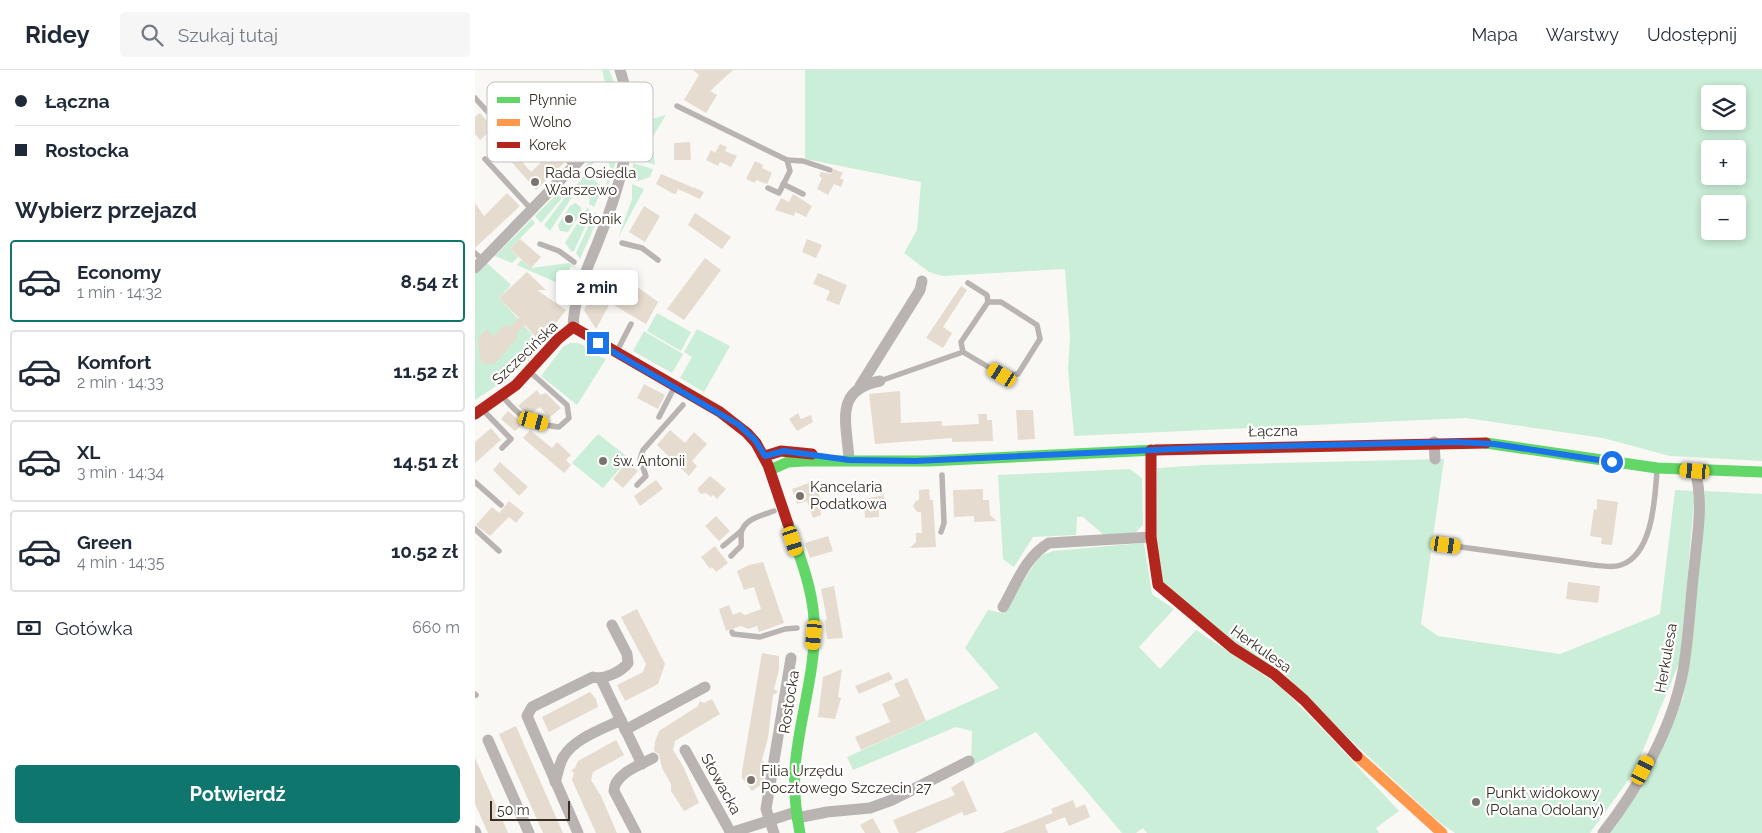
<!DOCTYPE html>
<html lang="pl">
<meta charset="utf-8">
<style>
:root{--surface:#fff;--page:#f6f6f7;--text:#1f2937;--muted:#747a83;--line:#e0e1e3;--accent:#0f766e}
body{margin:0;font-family:Raleway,sans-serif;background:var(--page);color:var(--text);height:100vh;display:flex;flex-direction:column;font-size:19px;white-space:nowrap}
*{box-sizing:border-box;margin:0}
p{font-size:16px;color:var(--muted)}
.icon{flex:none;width:28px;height:28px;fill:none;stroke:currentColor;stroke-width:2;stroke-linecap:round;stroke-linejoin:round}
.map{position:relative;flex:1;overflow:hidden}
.side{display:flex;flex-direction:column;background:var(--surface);width:475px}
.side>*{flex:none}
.guide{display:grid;align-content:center;height:110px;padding:0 15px;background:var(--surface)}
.controls{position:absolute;left:1226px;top:15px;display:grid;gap:10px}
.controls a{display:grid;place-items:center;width:45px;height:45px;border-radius:5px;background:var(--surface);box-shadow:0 2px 8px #0003;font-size:25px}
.scale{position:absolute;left:15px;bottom:12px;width:80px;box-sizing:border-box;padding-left:5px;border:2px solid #372d22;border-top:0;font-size:14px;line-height:18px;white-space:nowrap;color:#372d22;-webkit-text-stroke:4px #fff;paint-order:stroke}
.end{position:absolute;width:22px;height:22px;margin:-11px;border:6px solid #1a73e8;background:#fff;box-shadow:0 0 0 2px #fff}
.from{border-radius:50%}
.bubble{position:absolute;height:35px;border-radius:5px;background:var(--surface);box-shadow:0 2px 8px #0003;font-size:16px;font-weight:700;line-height:35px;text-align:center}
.car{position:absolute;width:15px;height:30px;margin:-15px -8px;border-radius:6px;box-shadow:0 0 4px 1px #0007;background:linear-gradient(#f5c518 24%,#345 0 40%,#f5c518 0 76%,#345 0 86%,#f5c518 0)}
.guide b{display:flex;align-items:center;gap:18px;height:48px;font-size:19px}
.guide b+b{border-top:1px solid var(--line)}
.guide i{width:12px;height:12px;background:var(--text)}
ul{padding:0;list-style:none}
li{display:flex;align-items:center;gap:15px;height:82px;margin:0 10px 8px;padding:0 5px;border:2px solid var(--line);border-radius:5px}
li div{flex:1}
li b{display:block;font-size:19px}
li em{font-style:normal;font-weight:700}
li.on{border-color:var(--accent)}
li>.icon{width:45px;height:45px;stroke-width:1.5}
h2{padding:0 15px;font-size:22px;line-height:60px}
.pay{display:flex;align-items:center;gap:12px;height:55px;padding:0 15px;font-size:19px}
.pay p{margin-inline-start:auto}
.primary-button{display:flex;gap:10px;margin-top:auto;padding:10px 15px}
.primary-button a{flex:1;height:58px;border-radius:5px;background:var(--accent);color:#fff;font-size:20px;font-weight:700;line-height:58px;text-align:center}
header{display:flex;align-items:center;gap:30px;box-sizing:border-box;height:70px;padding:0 25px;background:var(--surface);border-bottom:1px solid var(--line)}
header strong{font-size:24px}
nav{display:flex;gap:28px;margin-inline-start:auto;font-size:18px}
.search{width:350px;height:45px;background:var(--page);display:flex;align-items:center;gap:12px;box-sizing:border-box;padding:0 18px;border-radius:5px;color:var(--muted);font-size:19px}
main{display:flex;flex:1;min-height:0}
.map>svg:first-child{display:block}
.green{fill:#caeed7;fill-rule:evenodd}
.building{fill:#e5dbce}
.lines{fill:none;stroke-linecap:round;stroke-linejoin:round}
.lane{stroke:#b9b3b2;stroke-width:5.5}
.street{stroke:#b9b3b2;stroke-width:11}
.fast{stroke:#63d668;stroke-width:11}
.slow{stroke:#ff974d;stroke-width:11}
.jam{stroke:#b3261e;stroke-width:11}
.route{stroke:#1a73e8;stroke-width:6}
.poi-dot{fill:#7b746c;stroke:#fff;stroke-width:2}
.labels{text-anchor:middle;stroke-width:4.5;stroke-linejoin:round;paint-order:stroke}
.poi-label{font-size:15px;fill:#372d22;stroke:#fff;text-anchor:start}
.street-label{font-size:15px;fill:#372d22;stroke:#fff}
.key{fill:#fff;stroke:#c3c0bd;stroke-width:1}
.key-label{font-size:14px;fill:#372d22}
</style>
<header>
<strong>Ridey</strong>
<div class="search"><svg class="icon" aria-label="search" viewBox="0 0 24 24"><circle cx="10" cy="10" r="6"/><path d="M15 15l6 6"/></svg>Szukaj tutaj</div>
<nav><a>Mapa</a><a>Warstwy</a><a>Udostępnij</a></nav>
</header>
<main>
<section class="side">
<div class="guide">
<b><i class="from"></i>Łączna</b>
<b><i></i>Rostocka</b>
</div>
<h2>Wybierz przejazd</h2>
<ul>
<li class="on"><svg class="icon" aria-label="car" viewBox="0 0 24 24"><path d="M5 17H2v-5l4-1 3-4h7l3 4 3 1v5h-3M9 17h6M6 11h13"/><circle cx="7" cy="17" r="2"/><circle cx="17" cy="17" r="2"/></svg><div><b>Economy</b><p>1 min · 14:32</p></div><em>8.54 zł</em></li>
<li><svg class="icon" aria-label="car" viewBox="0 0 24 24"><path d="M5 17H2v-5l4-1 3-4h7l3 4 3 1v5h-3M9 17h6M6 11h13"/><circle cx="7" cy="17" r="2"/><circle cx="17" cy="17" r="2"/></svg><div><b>Komfort</b><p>2 min · 14:33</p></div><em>11.52 zł</em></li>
<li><svg class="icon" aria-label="car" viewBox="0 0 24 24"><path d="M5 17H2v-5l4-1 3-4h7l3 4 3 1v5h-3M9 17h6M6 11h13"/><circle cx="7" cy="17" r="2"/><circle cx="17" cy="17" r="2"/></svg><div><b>XL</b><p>3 min · 14:34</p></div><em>14.51 zł</em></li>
<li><svg class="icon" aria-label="car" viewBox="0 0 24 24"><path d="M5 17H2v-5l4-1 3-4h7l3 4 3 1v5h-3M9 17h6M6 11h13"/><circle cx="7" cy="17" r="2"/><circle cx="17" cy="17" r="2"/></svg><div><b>Green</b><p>4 min · 14:35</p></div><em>10.52 zł</em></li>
</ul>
<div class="pay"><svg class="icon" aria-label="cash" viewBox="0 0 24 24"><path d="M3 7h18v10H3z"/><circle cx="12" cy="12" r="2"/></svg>Gotówka<p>660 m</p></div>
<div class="primary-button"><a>Potwierdź</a></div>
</section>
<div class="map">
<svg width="1287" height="763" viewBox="0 0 1287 763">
<rect width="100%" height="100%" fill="#faf8f5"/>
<g class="green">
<path d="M127,0H134C142,18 146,33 133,49L130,46L135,34Z"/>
<path d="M330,0H1287V391L1195,386L1128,368L991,348L599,366L593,299L595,266L590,199L467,206L454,202L429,183L442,160L446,112L330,89ZM1235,24H1262V51H1235ZM1235,79H1262V106H1235ZM1235,134H1262V161H1235Z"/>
<path d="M191,45L177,68L180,95L160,88L162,53Z"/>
<path d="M139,74L142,77V88L133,116L131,114L136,101L134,93L122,90L112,99L109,97L131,75Z"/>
<path d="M158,93L178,99L175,107L163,111L157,108Z"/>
<path d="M111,104L128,117L119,137L114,134L115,129L109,122L97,121Z"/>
<path d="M157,114L169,119L143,168L157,129Z"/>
<path d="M87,119L92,122L66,153L60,146Z"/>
<path d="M93,123L97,127L75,161L69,155Z"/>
<path d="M100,133L106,137V143L93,162L85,161L83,155L95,136Z"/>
<path d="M112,138L117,142L99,181L97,182L90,173Z"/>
<path d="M120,142L124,146L105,189L101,183Z"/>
<path d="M57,149L60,153L35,179L43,187L37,193L20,186Z"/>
<path d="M46,190L56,198L94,193L103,199L96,196L87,215L42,195Z"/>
<path d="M11,192L36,215L24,228L67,275L17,319L0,330V205Z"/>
<path d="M182,243L216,262L206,281L172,261Z"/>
<path d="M222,259L255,276L229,322L205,308L217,287L209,282Z"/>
<path d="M169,261L208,284L197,303L158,281Z"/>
<path d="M95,273C105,272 113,276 118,284L131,289L102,335L66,306L88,277Z"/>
<path d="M123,364L154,388L128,418L97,393Z"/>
<path d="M969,389L946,554L963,566L1085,584L1185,544L1200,420L1220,421L1205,591L1159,702L1115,763H980L964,752L869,664L800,595L799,599L736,557L687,514L681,479L682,398L729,395Z"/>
<path d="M655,399L667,408L668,455L660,463L629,465L608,447H602L601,465L558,467L539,497L528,489L523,405Z"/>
<path d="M1230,421L1287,424V763H1134L1165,720L1194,664L1208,628L1216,583Z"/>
<path d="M669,473L677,524L699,539L664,577L685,599L721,560L805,616L856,668L924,741L901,758L904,763H672L668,758L661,763H647L561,662L496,696L497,661L481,657L378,700L372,687L524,618L490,578L513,540L527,543L565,486L578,481Z"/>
</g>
<g class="building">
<path d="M218,0H258L235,21L242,25L231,43L209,30L224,5Z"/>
<path d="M5,43L56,102L78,81L89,93L61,120L12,64L5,70L0,64V47Z"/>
<path d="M215,72L216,90H199V73Z"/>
<path d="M245,74L252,77L250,81L262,86L256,97L245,92L243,96L231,90L236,80L240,83Z"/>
<path d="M280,91L288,95L287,98L297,103L292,114L281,110L280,113L271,109Z"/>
<path d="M359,99L368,103L365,108L369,110L366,117L359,114L353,125L342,119L347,108L344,106L346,102L356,104Z"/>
<path d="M186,104L217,117V119L218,117L229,122L225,129L203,119L201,124L197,123L181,114Z"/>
<path d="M32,123L45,136L0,178V133L9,146Z"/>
<path d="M318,124L337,136L331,147L320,142L319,146L300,140L306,128L314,132Z"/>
<path d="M169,136L185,146L170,172L154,162Z"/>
<path d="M220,143L256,167L247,179L213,155Z"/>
<path d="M45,169L66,187L56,198L35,179Z"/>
<path d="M332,169L347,175L341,188L327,182Z"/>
<path d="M230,188L246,200L209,250L192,239Z"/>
<path d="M52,202L71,220H62L91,240L66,273L50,255L41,264L42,268L19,294H9L5,290L3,269L12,259L19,266L28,256H36L44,248L24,228Z"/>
<path d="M142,202L183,232L171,254L135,233L121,259L109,240L124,213L134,218Z"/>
<path d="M343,203L372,215L364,235L351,230L355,221L338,214Z"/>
<path d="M486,216L492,220L468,257L477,263L468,278L451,268Z"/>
<path d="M169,314L190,325L183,339L162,328Z"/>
<path d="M62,320L65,325L71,323L86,338L74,348L65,337L54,345L43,336Z"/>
<path d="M425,321L426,353L467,351V356L504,354L503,344H512V350H517L518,371L477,372V368L400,374L394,324Z"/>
<path d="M541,340H558L560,369L543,370Z"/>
<path d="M33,341L48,354L40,361L26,349Z"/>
<path d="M323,343L326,349L336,345L338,352L322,361L314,349Z"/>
<path d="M16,358L26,370L0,393V372Z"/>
<path d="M55,360L77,378L82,372L96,385L91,390L96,395L89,403L48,368Z"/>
<path d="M195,360L210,373L219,362L232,374L217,391L222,396L214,406L182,375Z"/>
<path d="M25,392L53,417L44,426L18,400Z"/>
<path d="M152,392L163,401L148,418L138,409Z"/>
<path d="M235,406L251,419L242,429L238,425L236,427L231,423L226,424L223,421V418Z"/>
<path d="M181,410L188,419L165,436L159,426Z"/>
<path d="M340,411L349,440L345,441L346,445L338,448L332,431L322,434L317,419Z"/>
<path d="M454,419L455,430H458L461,477L435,478L441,472V463H447L446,442H442L438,436L441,431L444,430V420Z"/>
<path d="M508,419V430H514L515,445L522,451L499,452V446L479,447L478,420Z"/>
<path d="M409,425V436L404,437V447L390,448L389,429Z"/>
<path d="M1122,429L1143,432L1137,475L1126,474L1127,468L1115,466L1119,439L1122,440Z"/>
<path d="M34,431L49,443L41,453L34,447L15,466L1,455L17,437L24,443Z"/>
<path d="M241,446L255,461L244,471L230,456Z"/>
<path d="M353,466L358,481L335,488L330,473Z"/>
<path d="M240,476L253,493L241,502L237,497L235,499L226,487Z"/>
<path d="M288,492L309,553L284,562L282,556L273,559L266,556L251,561L244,539L254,535L258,545L265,542L270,545L286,539L279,517L269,520L262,501L274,495Z"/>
<path d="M1093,512L1125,516L1123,533L1091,529Z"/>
<path d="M359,516L368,568L352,569L350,550L352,549L346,519Z"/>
<path d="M162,539L190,594L183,614L150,631L142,615L168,602L171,594L146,547Z"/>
<path d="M287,583L304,586V600L299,619L303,622L298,625L293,668L287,690L291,694L288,713L277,721L267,708V701Z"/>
<path d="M367,599L363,627L366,628L360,649L343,647L348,607Z"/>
<path d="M414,602L418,609L384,624L380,616Z"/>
<path d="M432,608L451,651L386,680L380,667L415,652L407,634L425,626L419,614Z"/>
<path d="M115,622L121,629L123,637L74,662L67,647Z"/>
<path d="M237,629L245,644L200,671L198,680L208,696L224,733L209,741L196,721V714L187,698L184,684L179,681L180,672L184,661L223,636L225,631L229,633Z"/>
<path d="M41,656L47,670L88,763H68L24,664Z"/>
<path d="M141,670L149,685L118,702L116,710L126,726L142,763H121L97,710L99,703L96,700L100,698L103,691Z"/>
<path d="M0,688L28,751L33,763H13L0,734Z"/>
<path d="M488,710L502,741L489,746L487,742L440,763H424L418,750L480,725L476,718Z"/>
<path d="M598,730L601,738L610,734L615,747L594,756L590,747L570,755L573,763H527L578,743L576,739Z"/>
<path d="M398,748L406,763H390L385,755Z"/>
</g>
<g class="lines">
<g class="lane">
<path d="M0,28L52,85H58L73,74L79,75L98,96"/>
<path d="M202,36L312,90L315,101L304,123L293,118"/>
<path d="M10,89L56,139"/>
<path d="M312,90L328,91L355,100"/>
<path d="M308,114L328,124"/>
<path d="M147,173L167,178L183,190"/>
<path d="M65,174L84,181L99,192"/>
<path d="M0,183L7,189"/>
<path d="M142,281L156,254"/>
<path d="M488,282L527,305L543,304L565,269L562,255L526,232H513L512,225L493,213"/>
<path d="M405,311L488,282L486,272L513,232"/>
<path d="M28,327C46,348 55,354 84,357L94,348L92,335L55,302"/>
<path d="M8,340L36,369L27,378"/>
<path d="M184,347L200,316"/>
<path d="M0,412L26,435"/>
<path d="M162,415L171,406L165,389L168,380L208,335"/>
<path d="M0,459L24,481"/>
<path d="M466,462L469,453L467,405"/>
<path d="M971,475L1118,495C1128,496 1137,498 1146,495C1178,484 1180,428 1182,400"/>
<path d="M248,476L266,461"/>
<path d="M256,486L266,476C267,471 265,464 267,460C272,448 288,445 299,441"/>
<path d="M257,562L258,564L285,567L310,559L322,558"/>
<path d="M0,624L1,625"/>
</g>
<g class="street">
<path d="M0,198L127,67L144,55L153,52"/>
<path d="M98,257C99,228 110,203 121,177C143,121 166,60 145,0"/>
<path d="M385,316L445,220L447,211"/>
<path d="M959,372L960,389"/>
<path d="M374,390C372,353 358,320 405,311"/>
<path d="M528,537C541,514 551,486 574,473L676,467"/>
<path d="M126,609L167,694"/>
<path d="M150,660L230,617"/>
<path d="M13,670L54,763"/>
<path d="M210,680L256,763"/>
<path d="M80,712C83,704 84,693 89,686C100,668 128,659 146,650"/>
<path d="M322,748L352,742L395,738L417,730L494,691"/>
<path d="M0,761L1,763"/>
<path d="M103,763L52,646L57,637L118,607C129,610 146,602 153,593L152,584L137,555"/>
<path d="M161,763L139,721C139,704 165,695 178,688"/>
<path d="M255,763L321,742"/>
<path d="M299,763L291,739L316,588"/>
<path d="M1128,763C1164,717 1197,659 1208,601C1214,567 1215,533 1219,499C1222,468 1229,431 1220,401"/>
</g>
<g class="fast">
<path d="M1011,373L1182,398L1287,402"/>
<path d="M295,400L313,392L330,391H453L681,380"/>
<path d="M313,454C324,484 337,516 339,549C342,595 326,642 321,688C318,713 320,738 325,763"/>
</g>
<path class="slow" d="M882,686L967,763"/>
<g class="jam">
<path d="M0,344L41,315L83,269L98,257L245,342L272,363L281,373L293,395L313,454"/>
<path d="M676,380V467L683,515L758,578L799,604L829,630L882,686"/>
<path d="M681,380L1011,373"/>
<path d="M290,386L306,381L337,384"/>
</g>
</g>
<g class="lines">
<path class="route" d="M123,273L264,355L280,370L290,386L309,381L374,390L440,391L722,378L981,372L1019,374L1137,392"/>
</g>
<g class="poi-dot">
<circle cx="60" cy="112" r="5"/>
<circle cx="94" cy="149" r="5"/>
<circle cx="128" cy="391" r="5"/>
<circle cx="325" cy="426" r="5"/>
<circle cx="276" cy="710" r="5"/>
<circle cx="1001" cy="732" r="5"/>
</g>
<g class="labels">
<g class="poi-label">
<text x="70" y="108">Rada Osiedla<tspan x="70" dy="17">Warszewo</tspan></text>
<text x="104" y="154">Słonik</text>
<text x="138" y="396">św. Antonii</text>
<text x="335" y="422">Kancelaria<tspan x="335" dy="17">Podatkowa</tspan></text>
<text x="286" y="706">Filia Urzędu<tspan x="286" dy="17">Pocztowego Szczecin 27</tspan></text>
<text x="1011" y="728">Punkt widokowy<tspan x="1011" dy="17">(Polana Odolany)</tspan></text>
</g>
<g class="street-label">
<text transform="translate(50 283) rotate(-44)" y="5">Szczecińska</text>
<text transform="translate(798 361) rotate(-1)" y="5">Łączna</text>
<text transform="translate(786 579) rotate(35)" y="5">Herkulesa</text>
<text transform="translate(1191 588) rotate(-80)" y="5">Herkulesa</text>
<text transform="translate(314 632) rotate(-81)" y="5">Rostocka</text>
<text transform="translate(246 714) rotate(61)" y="5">Słowacka</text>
</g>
</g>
<rect x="12" y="12" width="166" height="80" rx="8" class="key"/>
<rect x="22" y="27" width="23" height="6" fill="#63d668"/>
<rect x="22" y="49" width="23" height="7" fill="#ff974d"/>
<rect x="22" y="72" width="23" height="6" fill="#b3261e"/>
<g class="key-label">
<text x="54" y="35">Płynnie</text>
<text x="54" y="57">Wolno</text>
<text x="54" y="80">Korek</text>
</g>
</svg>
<div class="controls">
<a><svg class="icon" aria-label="layers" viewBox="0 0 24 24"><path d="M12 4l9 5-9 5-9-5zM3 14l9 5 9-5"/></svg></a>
<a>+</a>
<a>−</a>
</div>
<div class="scale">50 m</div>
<i class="end from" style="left:1137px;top:392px"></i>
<i class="end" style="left:123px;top:273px"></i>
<div class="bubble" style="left:81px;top:200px;width:82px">2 min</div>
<i class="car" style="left:527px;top:305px;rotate:301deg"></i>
<i class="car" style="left:59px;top:351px;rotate:105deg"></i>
<i class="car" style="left:1220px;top:401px;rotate:274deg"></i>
<i class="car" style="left:318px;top:471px;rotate:162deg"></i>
<i class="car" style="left:971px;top:475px;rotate:98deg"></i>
<i class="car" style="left:339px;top:565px;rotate:185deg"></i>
<i class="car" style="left:1168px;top:700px;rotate:27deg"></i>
</div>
</main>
